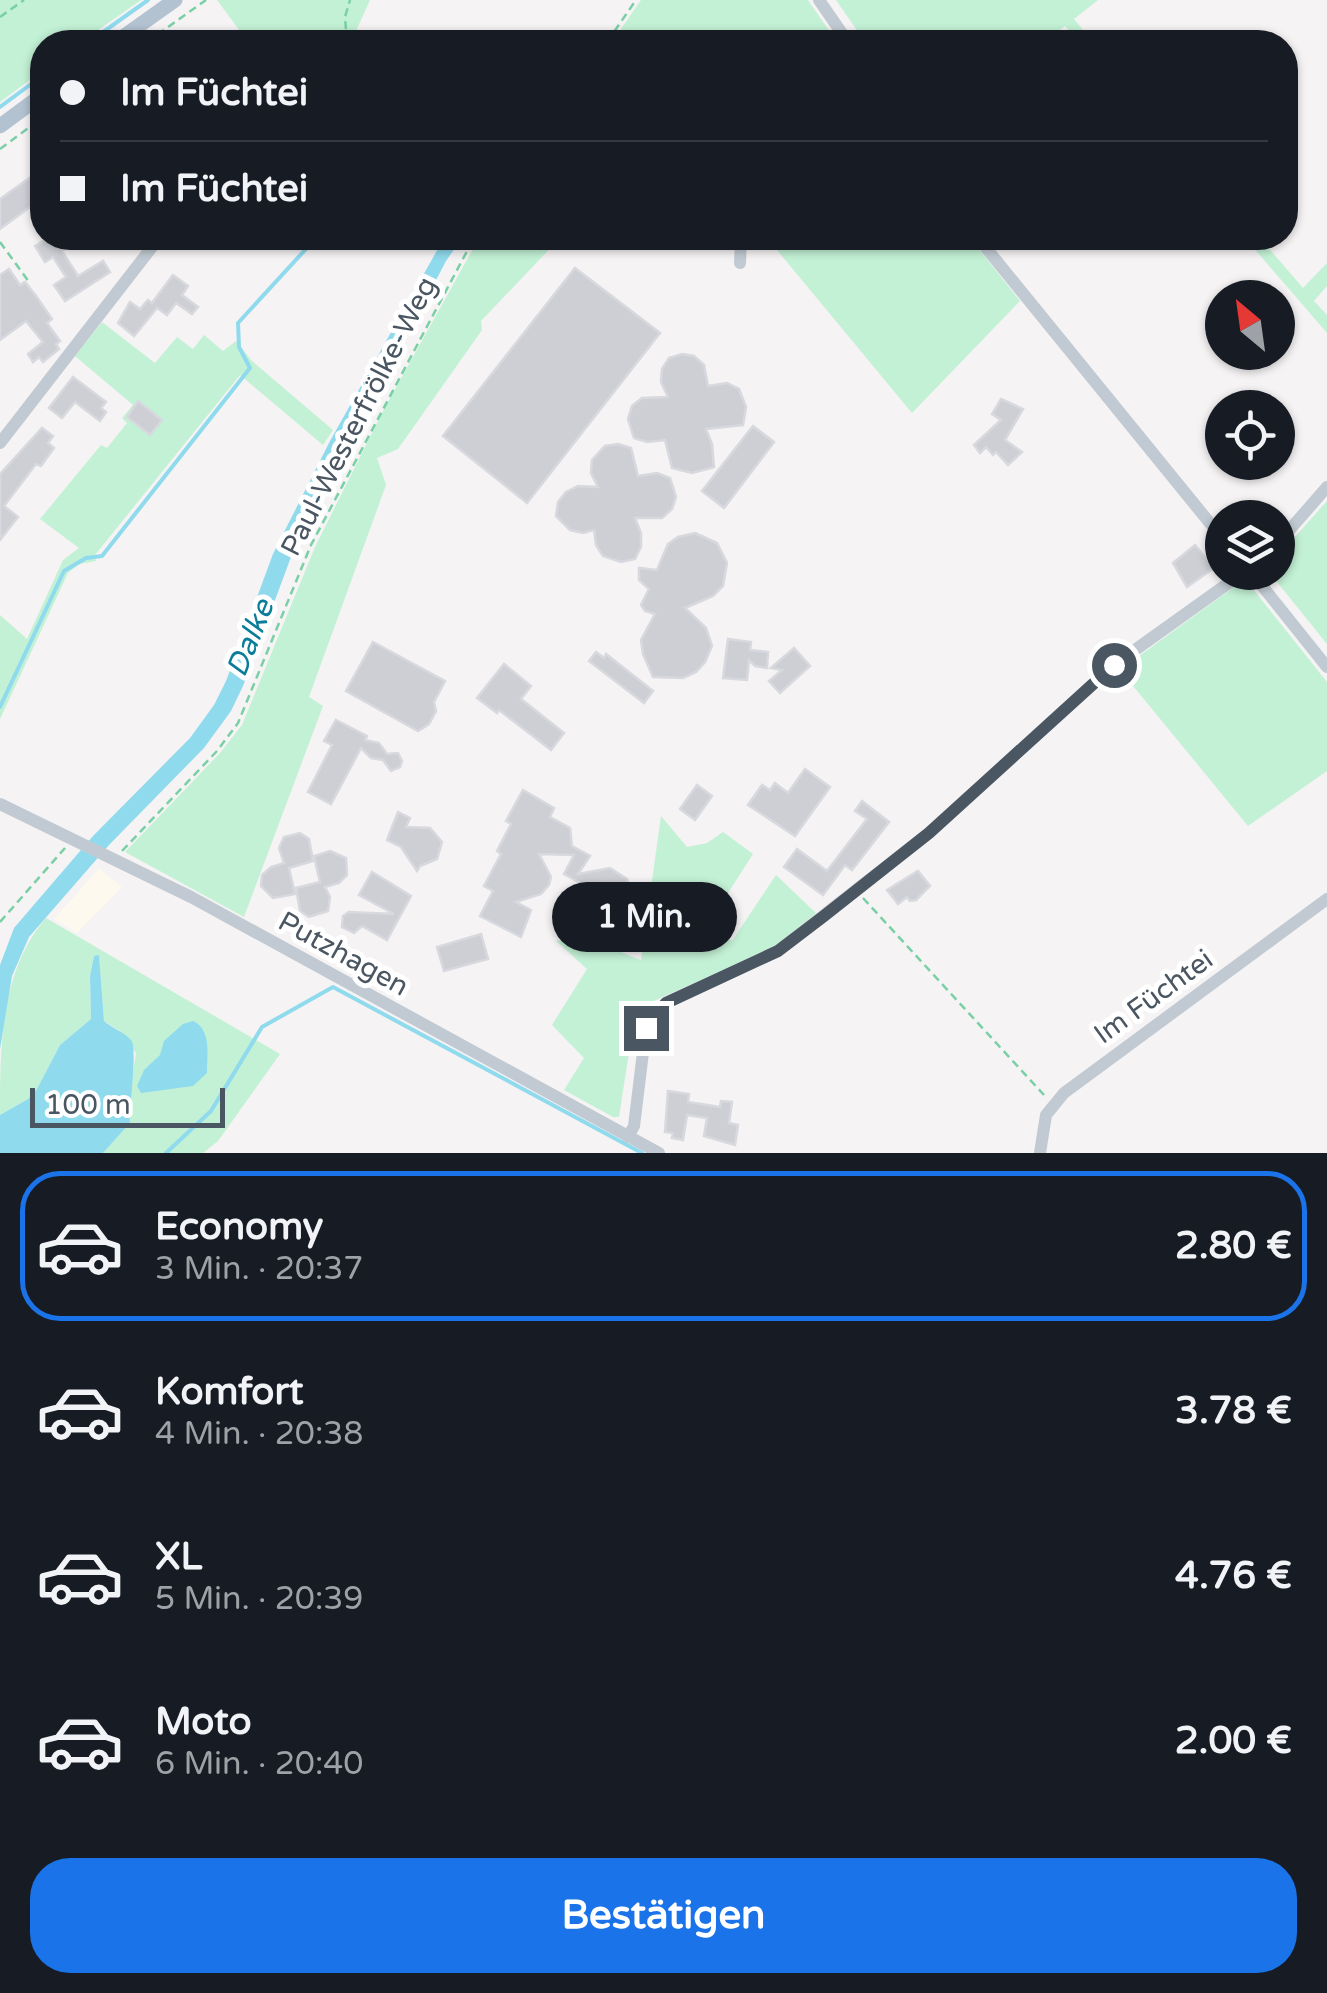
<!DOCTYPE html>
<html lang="de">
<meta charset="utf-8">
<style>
:root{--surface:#171b24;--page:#20242c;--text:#f1f3f6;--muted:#9ea1a6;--line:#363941;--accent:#1a73e8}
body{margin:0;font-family:"Varela Round",sans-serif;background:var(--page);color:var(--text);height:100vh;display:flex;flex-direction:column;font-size:38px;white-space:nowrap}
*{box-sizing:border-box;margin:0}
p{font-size:32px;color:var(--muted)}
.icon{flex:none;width:55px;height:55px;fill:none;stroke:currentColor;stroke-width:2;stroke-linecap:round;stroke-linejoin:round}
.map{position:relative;height:1153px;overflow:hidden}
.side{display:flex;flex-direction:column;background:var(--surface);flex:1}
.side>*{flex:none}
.banner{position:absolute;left:30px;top:30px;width:1268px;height:220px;border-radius:40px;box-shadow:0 2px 8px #0004;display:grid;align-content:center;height:220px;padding:0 30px;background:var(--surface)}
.needle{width:65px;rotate:331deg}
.controls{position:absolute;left:1205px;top:280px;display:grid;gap:20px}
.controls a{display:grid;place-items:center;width:90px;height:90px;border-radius:50%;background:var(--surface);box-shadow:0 2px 8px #0004;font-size:50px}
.scale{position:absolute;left:30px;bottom:25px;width:195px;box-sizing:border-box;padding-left:10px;border:5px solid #4a5661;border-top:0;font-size:28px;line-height:35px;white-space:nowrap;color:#4a5661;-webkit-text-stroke:8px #fff;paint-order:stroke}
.end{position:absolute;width:45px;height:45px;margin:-22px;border:12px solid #4a5661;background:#fff;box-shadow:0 0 0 5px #fff}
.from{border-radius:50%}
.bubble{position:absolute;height:70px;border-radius:35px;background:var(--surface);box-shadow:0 2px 8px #0004;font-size:32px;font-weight:700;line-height:70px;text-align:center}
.banner b{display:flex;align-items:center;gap:35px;height:95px;font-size:38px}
.banner b+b{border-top:2px solid var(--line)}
.banner i{width:25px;height:25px;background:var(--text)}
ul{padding:18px 0 0;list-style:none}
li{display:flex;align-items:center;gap:30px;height:150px;margin:0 20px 15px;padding:0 10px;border:5px solid transparent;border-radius:40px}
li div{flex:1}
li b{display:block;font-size:38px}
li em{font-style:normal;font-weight:700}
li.selected{border-color:var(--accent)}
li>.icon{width:90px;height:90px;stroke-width:1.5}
.primary-button{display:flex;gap:20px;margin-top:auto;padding:20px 30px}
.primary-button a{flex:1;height:115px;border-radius:40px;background:var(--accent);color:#fff;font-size:40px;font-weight:700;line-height:115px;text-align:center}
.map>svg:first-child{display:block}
.commercial{fill:#fdf9ef}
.green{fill:#c3f1d5}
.water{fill:#90daee}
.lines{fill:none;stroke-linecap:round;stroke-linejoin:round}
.stream{stroke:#90daee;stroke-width:4}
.building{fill:#cdcfd5;stroke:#d7d9de;stroke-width:2.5}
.path{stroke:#7ad0a6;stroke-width:2.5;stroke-dasharray:8 5;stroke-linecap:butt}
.minor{stroke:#c1cad2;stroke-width:12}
.major{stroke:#b3c2d1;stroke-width:15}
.route{stroke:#4a5661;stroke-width:12}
.labels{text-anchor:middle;stroke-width:10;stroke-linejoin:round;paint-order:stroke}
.street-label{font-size:28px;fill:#4a5661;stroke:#fff}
.water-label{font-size:30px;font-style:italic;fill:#0c7c9b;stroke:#fff}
</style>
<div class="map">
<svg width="1327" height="1153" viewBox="0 0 1327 1153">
<rect width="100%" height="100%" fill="#f5f3f3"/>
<path class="commercial" d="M99,868L122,887L77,933L54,919Z"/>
<g class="green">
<path d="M0,0H141L81,42H42V71L0,102Z"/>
<path d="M217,0H370L351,42H248Z"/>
<path d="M641,0H808L837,42H612Z"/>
<path d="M836,0H1098L1074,19L1093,42H1079L1065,26L1044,42H865Z"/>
<path d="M479,238H560L481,321L482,330L398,449L377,458L386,485L309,697L323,706L244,917L125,852L220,753L242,725L315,547L383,411Z"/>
<path d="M767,238H970L1020,301L912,413Z"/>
<path d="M1245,238H1260L1303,288L1327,263V286L1314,301L1327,315V333Z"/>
<path d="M102,322L155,363L177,337L193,349L204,335L223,351L236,341L252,361L333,430L323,445L240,375L95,555L96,561L79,564L68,573L0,719V615L27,639L63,560L79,548L40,519L101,445L107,448L127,423L122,418L133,405L75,356Z"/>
<path d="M1327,501V644L1273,577V573L1278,572V556Z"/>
<path d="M1245,579L1327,682V771L1248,826L1120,670Z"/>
<path d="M661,816L687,847L707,843L723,832L753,854L708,924L732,941L776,875L816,913L774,947L654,1001L633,1026L619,1117H613L564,1090L584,1058L552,1025L587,969L556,941C589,932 610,949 641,960Z"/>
<path d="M46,918L280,1054L218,1141L203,1153H103L130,1123L129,1098L136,1053L120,1031L104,1021L99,956H94L90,976L91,1019L60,1045L37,1089L28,1099L0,1115C0,1047 0,971 46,918Z"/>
</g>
<g class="water">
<path d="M444,238H462L446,261L291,557L243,686L231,711L204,748L109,845L29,937L12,976L0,1049V965L14,928L93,836L190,738L214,705L226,681L273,554L330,441Z"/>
<path d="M99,955L104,1021C112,1028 124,1032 131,1040C138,1048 129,1106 130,1123L103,1153H0V1115L28,1099L37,1089L60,1045L91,1019L90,976L94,956Z"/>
<path d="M193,1021C212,1030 207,1055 207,1073L193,1086L141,1093L137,1086L144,1070L160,1055L164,1041L183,1024Z"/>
</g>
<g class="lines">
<g class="stream">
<path d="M89,42L148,0"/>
<path d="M141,42L150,35"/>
<path d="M0,107L42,76"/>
<path d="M39,116L42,114"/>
<path d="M0,707L64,571L86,558L102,556L250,368L239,347L238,323L316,238"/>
<path d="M166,1153L211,1111L262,1027L333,987L642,1153"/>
</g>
</g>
<g class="building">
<path d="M42,169V198L0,229V199Z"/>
<path d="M48,238H85L62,251L78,276L103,261L110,272L65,301L54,285L66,277L53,257L45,262L35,246Z"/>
<path d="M575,268L660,333L527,503L443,436Z"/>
<path d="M9,269L20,285L25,282L36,296L52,319L47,323L60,341L56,344L59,349L43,362L39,357L33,362L28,354L43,342L26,321L0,340V275Z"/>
<path d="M173,275L188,286L182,295L198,307L192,314L176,303L167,315L157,308L134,336L118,323L130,302L140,309L148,300L152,303Z"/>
<path d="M682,354L694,356L704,365L708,386L727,383L739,389L746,407L743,425L706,429L712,444L714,467L692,473L672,468L665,440L647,442L634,438L628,419L632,406L642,398L668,397L661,382L662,369L669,358Z"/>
<path d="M73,377L106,402L101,408L106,412L100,421L75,402L62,418L49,408Z"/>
<path d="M1001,399L1023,409L1005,440L1022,452L1008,465L996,452L993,455L986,447L980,453L974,445L1001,420L992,414Z"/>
<path d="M138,401L162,420L150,435L127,417Z"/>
<path d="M753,426L774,442L724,508L702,491Z"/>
<path d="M42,428L53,436L48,443L54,448L41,466L36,464L4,506L18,517L0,540V474Z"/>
<path d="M618,444L631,448L638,476L657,473L670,478L676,497L672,509L662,518H635L641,533V547L635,559L621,562L603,556L596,545L594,530L583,533L570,530L556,516L558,502L566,492L578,486L598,487L591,473L592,460L605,446Z"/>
<path d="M695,533L717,543L727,563L723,586L713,596L685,608L706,628L712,646L705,662L696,672L683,678L653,677L643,654L641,640L655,614L645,611L641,605L649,589L639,580V568L657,570L668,544L678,537Z"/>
<path d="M1195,545L1214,568L1187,587L1173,563Z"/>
<path d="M728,639L751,642L750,650L768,652L767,668L755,666L749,660L747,680L723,678Z"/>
<path d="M373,642L445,681L434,702L436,711L429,724L418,731L346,691Z"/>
<path d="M794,648L810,666L780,693L769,681L782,670L771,668Z"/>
<path d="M596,652L604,658L606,654L653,691L644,703L589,661Z"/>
<path d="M504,664L531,686L521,699L564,733L551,750L499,710L497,713L477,698Z"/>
<path d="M336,720L367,736L365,740L379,743L387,754L398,753L402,761L400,767L391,771L383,760L371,758L361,748L331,804L308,792L332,745L324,741Z"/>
<path d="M805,769L830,787L795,836L748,805L762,785L770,790L775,783L788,793Z"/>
<path d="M697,785L712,796L695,820L680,809Z"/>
<path d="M523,790L554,808L550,817L570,828L572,846L590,856L578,874L610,868L627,879L631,893L622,911L613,917H602L589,911L581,899L582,884L564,874L574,855L539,854L551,877L549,885L541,894L516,902L531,910L521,937L480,916L493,891L484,886L501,854L497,851L511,824L506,821Z"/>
<path d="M862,801L889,822L852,870L845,865L823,895L784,867L797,849L827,871L867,819L855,811Z"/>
<path d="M398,812L410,818L406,827L430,828L442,842L437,859L420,866L417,871L401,847L387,840Z"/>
<path d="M300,833L309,839L313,861L289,868L295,894L273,898L261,886L262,875L271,867L284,863L279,848L284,837Z"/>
<path d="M330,851L346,858L347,875L339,883L325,887L330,897L328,911L309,917L300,911L296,888L320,882L314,856Z"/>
<path d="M918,871L930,886L916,900L910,901L907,897L898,904L887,890Z"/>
<path d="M372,872L411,896L387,940L362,926L354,933L342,927L343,916L349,912L394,914L359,895Z"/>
<path d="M481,934L488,959L444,971L437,947Z"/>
<path d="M668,1091L689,1094L688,1102L720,1107L721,1101L732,1102L729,1123L738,1125L735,1145L704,1136L707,1118L687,1115L683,1140L672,1138L673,1133L665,1132Z"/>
</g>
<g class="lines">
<g class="path">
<path d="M0,17L24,0"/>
<path d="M147,42L206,0"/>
<path d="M347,42L345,17L350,0"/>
<path d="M607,42L636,0"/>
<path d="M0,149L42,118"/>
<path d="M0,242L29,282"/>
<path d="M122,851L217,751L238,723L311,545L474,238"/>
<path d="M863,898L1044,1095"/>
<path d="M0,922L65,848"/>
</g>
<g class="minor">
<path d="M819,0L848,42"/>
<path d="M978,238L1222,538"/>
<path d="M740,263L741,238"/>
<path d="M0,443L159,238"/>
<path d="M1278,543L1327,487"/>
<path d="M1251,572L1327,667"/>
<path d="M0,804L191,897L659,1153"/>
<path d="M628,1137L634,1126L646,1028L666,1003L778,951L929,833L1114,665L1244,572"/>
<path d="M1040,1153L1046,1115L1064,1093L1327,899"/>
</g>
<g class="major">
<path d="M116,42L175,0"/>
<path d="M0,126L42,95"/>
</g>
</g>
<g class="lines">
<path class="route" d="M646,1028L666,1003L778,951L824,916L929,833L1114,665"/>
</g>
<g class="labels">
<g class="street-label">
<text transform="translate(358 416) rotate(-63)" y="10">Paul-Westerfrölke-Weg</text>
<text transform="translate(344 953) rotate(29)" y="10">Putzhagen</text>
<text transform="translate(1153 996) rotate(-36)" y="10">Im Füchtei</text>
</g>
<g class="water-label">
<text transform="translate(250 638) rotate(-68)" y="10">Dalke</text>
</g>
</g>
</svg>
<div class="controls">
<a><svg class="needle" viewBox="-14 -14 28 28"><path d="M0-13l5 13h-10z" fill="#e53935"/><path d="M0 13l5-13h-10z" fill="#9ea1a6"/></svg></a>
<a><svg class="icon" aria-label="locate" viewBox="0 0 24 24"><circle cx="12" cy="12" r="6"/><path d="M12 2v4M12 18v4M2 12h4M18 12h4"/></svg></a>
<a><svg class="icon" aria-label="layers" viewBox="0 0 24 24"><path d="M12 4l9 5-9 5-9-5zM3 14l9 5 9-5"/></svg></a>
</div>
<div class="scale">100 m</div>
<i class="end from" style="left:1114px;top:665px"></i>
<i class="end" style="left:646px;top:1028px"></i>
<div class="bubble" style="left:552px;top:882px;width:185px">1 Min.</div>
<div class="banner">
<b><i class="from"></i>Im Füchtei</b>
<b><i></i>Im Füchtei</b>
</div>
</div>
<section class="side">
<ul>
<li class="selected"><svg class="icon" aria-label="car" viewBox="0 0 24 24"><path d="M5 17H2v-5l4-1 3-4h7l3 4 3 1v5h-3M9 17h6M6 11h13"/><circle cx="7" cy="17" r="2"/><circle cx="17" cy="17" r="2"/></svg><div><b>Economy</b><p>3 Min. · 20:37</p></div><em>2.80 €</em></li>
<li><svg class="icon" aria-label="car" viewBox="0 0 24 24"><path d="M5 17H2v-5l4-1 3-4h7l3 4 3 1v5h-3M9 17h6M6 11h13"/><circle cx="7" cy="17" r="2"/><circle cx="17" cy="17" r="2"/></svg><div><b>Komfort</b><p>4 Min. · 20:38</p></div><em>3.78 €</em></li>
<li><svg class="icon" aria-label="car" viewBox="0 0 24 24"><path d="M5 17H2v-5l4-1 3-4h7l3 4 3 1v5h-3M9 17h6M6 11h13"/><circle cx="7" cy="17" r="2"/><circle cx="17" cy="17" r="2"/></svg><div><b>XL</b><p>5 Min. · 20:39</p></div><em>4.76 €</em></li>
<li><svg class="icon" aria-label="car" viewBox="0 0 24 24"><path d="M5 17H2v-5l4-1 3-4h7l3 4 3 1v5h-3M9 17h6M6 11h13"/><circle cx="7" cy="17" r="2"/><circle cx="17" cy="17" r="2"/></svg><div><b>Moto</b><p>6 Min. · 20:40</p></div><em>2.00 €</em></li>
</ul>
<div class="primary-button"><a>Bestätigen</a></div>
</section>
